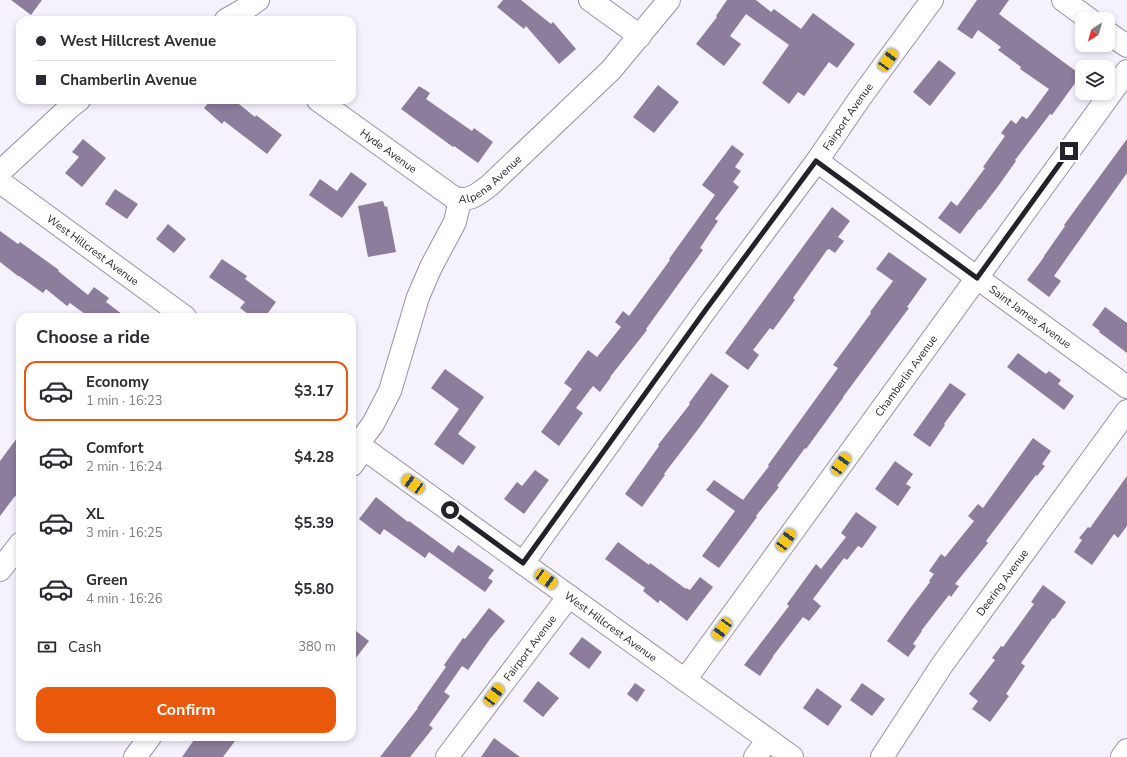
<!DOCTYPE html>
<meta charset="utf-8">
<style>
:root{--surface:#fff;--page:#f2f2f3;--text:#2b2b33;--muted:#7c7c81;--line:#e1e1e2;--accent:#ea580c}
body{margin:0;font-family:"Nunito Sans",sans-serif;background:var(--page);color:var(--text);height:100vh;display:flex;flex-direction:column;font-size:15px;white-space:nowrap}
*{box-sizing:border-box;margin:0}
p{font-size:13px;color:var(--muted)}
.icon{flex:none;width:22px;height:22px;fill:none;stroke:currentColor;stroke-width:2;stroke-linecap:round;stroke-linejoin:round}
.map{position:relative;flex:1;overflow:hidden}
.details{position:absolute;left:16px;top:313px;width:340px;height:428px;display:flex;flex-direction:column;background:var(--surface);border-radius:12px;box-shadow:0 2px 6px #0003}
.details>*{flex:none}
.top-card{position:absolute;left:16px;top:16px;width:340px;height:88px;border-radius:12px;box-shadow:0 2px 6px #0003;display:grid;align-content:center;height:88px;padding:0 20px;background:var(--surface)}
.needle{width:26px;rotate:217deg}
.fabs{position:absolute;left:1075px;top:12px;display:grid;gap:8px}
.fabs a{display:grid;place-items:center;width:40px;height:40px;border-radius:8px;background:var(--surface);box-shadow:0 2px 6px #0003;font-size:20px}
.end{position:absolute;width:18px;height:18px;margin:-9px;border:5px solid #25212b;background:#fff;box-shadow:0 0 0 2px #fff}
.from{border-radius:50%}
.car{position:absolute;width:12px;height:24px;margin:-12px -6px;border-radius:5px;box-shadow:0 0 3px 1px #0007;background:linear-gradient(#f5c518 24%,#345 0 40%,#f5c518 0 76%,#345 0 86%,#f5c518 0)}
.top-card b{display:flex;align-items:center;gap:14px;height:38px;font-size:15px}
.top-card b+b{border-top:1px solid var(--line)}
.top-card i{width:10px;height:10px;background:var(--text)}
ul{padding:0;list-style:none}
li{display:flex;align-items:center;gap:12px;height:60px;margin:0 8px 6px;padding:0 12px;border:2px solid transparent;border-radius:12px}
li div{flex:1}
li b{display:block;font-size:15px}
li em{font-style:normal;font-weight:700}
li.active{border-color:var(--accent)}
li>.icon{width:36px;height:36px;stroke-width:1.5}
h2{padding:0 20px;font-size:18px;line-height:48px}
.pay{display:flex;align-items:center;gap:10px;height:44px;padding:0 20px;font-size:15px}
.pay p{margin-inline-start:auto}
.action{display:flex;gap:8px;margin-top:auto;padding:8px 20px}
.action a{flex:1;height:46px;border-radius:12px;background:var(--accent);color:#fff;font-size:16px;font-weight:700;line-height:46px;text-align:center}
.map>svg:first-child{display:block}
.building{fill:#8c7d9c}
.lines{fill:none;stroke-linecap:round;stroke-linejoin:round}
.minor-casing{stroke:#9990a9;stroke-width:24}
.minor{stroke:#fff;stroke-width:22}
.route{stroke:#25212b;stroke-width:5}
.labels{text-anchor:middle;stroke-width:3;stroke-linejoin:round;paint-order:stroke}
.street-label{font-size:11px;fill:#25212b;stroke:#fff}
</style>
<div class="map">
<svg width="1127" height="757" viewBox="0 0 1127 757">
<rect width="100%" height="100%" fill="#f5f2fd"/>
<g class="building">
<path d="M11,0H42L31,15Z"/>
<path d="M503,0H521L551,24L553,22L576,49L559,64L526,26L524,29L497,7Z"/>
<path d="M727,0H756L771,12L774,9L801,29L813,13L855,44L837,68L829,62L804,96L798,92L789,104L762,83L789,45L746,14L730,36L741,44L724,66L696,44L717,17L716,16Z"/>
<path d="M977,0H1009L999,14L1081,75L1052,115L1050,114L1015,160L1016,161L999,185L980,210L979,209L960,234L938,218L951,201L957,206L985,168L983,167L1005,136L1001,133L1011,120L1016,124L1022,116L1027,119L1049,89L1020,69L1021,67L998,50L1001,47L978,30L972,39L957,29Z"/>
<path d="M939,60L956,73L930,106L913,92Z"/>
<path d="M658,85L679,102L654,133L633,117Z"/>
<path d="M419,86L430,93L426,99L472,131L474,128L493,142L478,163L454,146L453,147L401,109Z"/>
<path d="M211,100H234L255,117L256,115L282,135L267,154L224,121L222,124L204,108Z"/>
<path d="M83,139L106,158L82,187L65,173L79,157L72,152Z"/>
<path d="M1127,139V173L1054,276L1061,281L1049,297L1027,280L1044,257V256L1065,226L1064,225Z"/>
<path d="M732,145L744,154L735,167L741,171L733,182L739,187L715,219L718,221L700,248L703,250L646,329L647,330L610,377H611L600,392L593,386L576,408L583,413L559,446L541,432L572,389L564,383L588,350L597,357L621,327L615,322L623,311L629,316L670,260L669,259L715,195L702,185Z"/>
<path d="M351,172L367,184L342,218L309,195L320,179L337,191Z"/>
<path d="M115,189L138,204L127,219L105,204Z"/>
<path d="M383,201L385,207L387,206L396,252L368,257L358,206Z"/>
<path d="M832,207L850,221L838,237L844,241L835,253L829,249L827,250L793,298L795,300L773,330L770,328L753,350L759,355L748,370L725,353Z"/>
<path d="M168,224L186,239L174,253L156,239Z"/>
<path d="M0,231L18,244L20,242L59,270L58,271L88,295L94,287L109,298L106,302L126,317H89L70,303L67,306L46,289L43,293L19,276H18L0,262Z"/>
<path d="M889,252L927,279L907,307L909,308L843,397V398L806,449L805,448L777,486L779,487L756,516L757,517L719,568L702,556L735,511L706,490L714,480L743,500L769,466L768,465L838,368L833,365L871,313L870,312L893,281L876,269Z"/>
<path d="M222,259L247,276L245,279L276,302L265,317H252L240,308L245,302L209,277Z"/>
<path d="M1105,307L1127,323V353L1099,332L1100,331L1092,325Z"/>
<path d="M1018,353L1046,374L1049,371L1061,380L1058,384L1074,396L1064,410L1007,367Z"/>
<path d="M445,369L484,397L458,434L476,447L463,465L434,444L459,409L431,388Z"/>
<path d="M711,373L729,386L699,428L664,474L665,475L642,507L625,494L659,446L658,445L690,404L689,403Z"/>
<path d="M950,383L966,394L944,424L945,425L930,447L913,435Z"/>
<path d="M20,434V500L15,496L0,516V461Z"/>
<path d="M1033,438L1051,451L1042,464L1045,466L1037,476L1036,475L986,541L988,543L955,584L959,586L951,597L949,595L921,631H922L913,644L916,646L908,657L887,641L908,611L930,582L929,581L934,574L929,571L941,554L945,557L974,521L968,516L978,504L983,508Z"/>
<path d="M895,461L913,474L906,484L911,487L898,506L875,489Z"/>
<path d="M535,470L549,480L524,514L504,499L517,482L522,486Z"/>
<path d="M1127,476V526L1118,538L1114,534L1092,565L1074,552L1082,540L1079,538L1088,527L1090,528Z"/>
<path d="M376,497L408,522L409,521L453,553L458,545L494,570L488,578L493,581L485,592L429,552L425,558L384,529L380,535L359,519Z"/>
<path d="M856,512L877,527L862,548L858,546L847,560L844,558L813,599L821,606L809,621L803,617L773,656V657L760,676L744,665L789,606L787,604L816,564L821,569L846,537L841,533Z"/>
<path d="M618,542L649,565L650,563L686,589V588L690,590L700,577L713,587L687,621L660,600L658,603L643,591L645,588L605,559Z"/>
<path d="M1043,585L1066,602L1054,619L1053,618L1021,663L1025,666L1006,694L1009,696L990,722L972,709L978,701L969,694L995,660L992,658L1001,646L1003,647L1034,604L1031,602Z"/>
<path d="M489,608L505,621L490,639L468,670L462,666L444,692L450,696L429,725L433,728L410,757H380L418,708H417L446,667L444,665L463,638L465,639Z"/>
<path d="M352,628L369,641L352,663Z"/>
<path d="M582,637L602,652L589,669L569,654Z"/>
<path d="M538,681L559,698L543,717L523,701Z"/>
<path d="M635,683L645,690L637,702L627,694Z"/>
<path d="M862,683L885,699L872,716L850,700Z"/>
<path d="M817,688L842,706L828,726L803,708Z"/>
<path d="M196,737H238L223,757H182Z"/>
<path d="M494,738L520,757H481Z"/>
</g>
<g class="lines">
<g class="minor-casing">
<g id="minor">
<path d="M590,0L640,36"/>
<path d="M1063,0L1089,19"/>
<path d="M226,20L245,9L258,0"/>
<path d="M1108,33L1127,46"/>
<path id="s1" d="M318,100L453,197C469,203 478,194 490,185L611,70L669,0"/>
<path id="s2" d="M817,161L1127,387"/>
<path d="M0,172L70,107L79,100"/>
<path id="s3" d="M0,182L185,317"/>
<path id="s4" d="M352,440L792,757"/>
<path d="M358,444L373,424L390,391L418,297L431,267L455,222L460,200"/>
<path d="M352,465L364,449"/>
<path id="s5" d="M523,563L707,308L817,161L860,98L932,0"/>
<path d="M0,570L20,544"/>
<path id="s6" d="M685,680L1127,71"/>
<path d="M135,757L150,737"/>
<path id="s7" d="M447,757L569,596"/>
<path d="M755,757L768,740"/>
<path id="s8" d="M882,757L942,665L1127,411"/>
<path d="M1122,757L1127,750"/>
</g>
</g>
<use href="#minor" class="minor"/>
</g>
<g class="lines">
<path class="route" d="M450,510L523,563L707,308L816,161L977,278L1069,151"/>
</g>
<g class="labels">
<g class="street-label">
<text dy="4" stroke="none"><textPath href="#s5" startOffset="552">Fairport Avenue</textPath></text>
<text dy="4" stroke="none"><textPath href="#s1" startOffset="87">Hyde Avenue</textPath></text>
<text dy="4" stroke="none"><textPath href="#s1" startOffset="210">Alpena Avenue</textPath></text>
<text dy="4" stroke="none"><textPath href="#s3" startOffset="115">West Hillcrest Avenue</textPath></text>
<text dy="4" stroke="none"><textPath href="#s2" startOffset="264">Saint James Avenue</textPath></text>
<text dy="4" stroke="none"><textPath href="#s6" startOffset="376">Chamberlin Avenue</textPath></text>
<text dy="4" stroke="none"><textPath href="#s8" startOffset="212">Deering Avenue</textPath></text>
<text dy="4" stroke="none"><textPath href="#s4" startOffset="319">West Hillcrest Avenue</textPath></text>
<text dy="4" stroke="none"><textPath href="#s7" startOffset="137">Fairport Avenue</textPath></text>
</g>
</g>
</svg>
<div class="fabs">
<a><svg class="needle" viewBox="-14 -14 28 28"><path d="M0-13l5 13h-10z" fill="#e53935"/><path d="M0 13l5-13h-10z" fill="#7c7c81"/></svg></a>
<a><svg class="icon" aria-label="layers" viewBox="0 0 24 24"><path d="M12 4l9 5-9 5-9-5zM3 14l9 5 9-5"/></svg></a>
</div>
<i class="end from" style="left:450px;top:510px"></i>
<i class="end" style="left:1069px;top:151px"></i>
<i class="car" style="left:888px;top:60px;rotate:36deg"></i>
<i class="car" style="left:841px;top:464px;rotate:36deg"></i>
<i class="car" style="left:413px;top:484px;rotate:305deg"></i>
<i class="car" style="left:786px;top:540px;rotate:36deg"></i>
<i class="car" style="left:546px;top:579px;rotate:126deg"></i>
<i class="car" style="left:722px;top:629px;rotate:216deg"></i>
<i class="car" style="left:494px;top:695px;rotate:37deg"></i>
<div class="top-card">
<b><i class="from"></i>West Hillcrest Avenue</b>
<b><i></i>Chamberlin Avenue</b>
</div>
<section class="details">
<h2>Choose a ride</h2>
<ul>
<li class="active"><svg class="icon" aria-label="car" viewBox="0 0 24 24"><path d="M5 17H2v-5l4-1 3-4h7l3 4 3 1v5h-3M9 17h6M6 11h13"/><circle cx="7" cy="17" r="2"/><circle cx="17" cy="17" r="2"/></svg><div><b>Economy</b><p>1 min · 16:23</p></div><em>$3.17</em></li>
<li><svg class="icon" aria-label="car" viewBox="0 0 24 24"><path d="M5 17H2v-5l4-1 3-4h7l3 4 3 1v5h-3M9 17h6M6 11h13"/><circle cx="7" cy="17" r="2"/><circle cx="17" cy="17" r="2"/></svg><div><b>Comfort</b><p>2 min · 16:24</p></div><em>$4.28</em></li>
<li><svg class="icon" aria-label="car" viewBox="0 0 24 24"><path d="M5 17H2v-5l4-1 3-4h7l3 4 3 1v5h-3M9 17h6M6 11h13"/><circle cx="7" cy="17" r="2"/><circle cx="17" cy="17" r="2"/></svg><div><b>XL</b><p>3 min · 16:25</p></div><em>$5.39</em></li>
<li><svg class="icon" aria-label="car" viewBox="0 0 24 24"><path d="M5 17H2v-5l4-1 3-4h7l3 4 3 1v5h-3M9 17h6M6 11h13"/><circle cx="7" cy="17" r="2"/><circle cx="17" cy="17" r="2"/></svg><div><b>Green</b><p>4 min · 16:26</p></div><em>$5.80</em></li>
</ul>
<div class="pay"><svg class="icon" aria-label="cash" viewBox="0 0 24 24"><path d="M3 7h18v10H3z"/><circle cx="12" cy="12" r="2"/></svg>Cash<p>380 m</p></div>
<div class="action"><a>Confirm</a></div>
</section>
</div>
